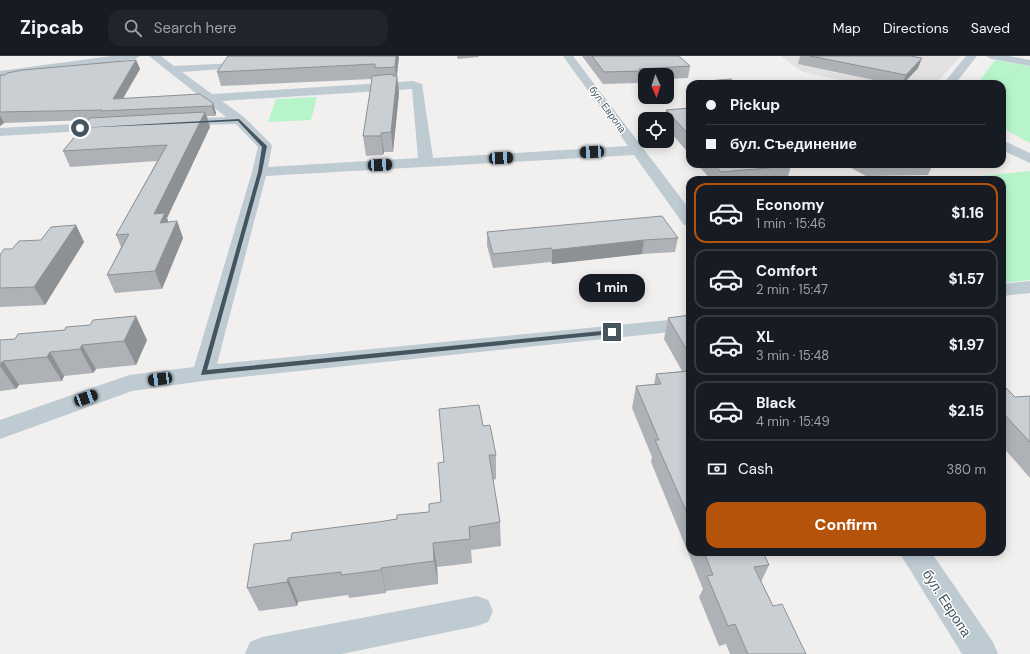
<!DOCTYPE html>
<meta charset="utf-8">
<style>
:root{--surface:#171b24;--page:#20242c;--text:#f1f3f6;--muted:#9ea1a6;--line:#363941;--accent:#b45309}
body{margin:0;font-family:"DM Sans",sans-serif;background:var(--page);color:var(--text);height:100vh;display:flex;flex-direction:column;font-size:15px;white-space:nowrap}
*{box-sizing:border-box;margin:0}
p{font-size:13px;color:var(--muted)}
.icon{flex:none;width:22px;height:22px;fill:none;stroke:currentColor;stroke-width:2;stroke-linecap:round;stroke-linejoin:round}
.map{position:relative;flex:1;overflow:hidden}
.side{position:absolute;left:686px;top:120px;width:320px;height:380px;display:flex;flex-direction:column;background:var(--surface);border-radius:12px;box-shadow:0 2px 10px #0003}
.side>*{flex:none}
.hud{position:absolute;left:686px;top:24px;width:320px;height:88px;border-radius:12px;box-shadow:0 2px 10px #0003;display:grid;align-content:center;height:88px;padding:0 20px;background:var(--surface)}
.needle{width:26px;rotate:177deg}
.fabs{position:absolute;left:638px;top:12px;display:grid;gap:8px}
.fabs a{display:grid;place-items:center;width:36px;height:36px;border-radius:8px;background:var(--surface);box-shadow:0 2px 10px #0003;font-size:20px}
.end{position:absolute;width:18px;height:18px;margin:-9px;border:5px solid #45555f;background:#fff;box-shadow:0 0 0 2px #fff}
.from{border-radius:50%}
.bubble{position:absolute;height:28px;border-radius:12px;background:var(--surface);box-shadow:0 2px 10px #0003;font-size:13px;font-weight:700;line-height:28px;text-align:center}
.car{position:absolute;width:12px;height:24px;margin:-12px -6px;border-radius:5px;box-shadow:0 0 3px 1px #0007;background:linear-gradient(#222 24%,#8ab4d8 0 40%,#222 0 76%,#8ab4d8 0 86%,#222 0)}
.hud b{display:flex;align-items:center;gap:14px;height:38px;font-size:15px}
.hud b+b{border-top:1px solid var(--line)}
.hud i{width:10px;height:10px;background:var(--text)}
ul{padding:7px 0 0;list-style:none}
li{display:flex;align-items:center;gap:12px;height:60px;margin:0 8px 6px;padding:0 12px;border:2px solid var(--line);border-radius:12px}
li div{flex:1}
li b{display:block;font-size:15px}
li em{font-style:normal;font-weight:700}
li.current{border-color:var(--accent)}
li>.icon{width:36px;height:36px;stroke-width:1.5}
.pay{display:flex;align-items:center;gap:10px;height:44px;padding:0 20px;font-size:15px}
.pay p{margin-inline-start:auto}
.primary-button{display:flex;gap:8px;margin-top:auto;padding:8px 20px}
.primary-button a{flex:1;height:46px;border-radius:12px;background:var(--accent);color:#fff;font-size:16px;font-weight:700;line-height:46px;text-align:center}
header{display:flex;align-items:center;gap:24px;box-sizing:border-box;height:56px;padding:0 20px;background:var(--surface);border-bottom:1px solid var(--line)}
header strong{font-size:19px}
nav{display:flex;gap:22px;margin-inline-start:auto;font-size:14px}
.search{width:280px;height:36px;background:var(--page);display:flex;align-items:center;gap:10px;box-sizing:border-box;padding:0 14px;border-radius:12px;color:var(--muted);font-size:15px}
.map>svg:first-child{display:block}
.education{fill:#e3e0e1}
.green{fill:#b8f4ca}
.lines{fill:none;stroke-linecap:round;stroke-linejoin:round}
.minor{fill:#becbd3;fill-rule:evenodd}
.wall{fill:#aeb2b6}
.shaded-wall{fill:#8d9194}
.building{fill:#cacfd4;stroke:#8d9194}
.route{fill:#45555f}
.labels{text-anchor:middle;stroke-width:3;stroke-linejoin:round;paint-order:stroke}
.far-street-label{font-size:10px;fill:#45555f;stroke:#fff}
.near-street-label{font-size:14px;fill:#45555f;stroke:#fff}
</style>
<header>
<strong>Zipcab</strong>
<div class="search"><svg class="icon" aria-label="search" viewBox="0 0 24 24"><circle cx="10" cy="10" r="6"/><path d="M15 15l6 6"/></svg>Search here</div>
<nav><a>Map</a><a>Directions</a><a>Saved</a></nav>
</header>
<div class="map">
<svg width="1030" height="598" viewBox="0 0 1030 598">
<rect width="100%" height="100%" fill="#f2efef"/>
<path class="education" d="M781,0H961L935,28H859L803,16Z"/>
<g class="green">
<path d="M995,4L1030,10V87L1002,72V28H977Z"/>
<path d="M317,41L311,64L268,66L276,43Z"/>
<path d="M1030,115V224L1002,227V124H940Z"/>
</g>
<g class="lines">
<g class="minor">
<path d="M111,0H140L135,3L0,21V15Z"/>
<path d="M149,0H161L174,10L255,6L256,8L255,10L251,11L182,16L212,38L413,25L422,28L433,102L628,90L563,0H573L690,154V170L684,169L634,99L266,120L217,308L690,262V274L203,325L132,335L0,383V364L129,319L194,311L252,116L258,91L236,68L173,70L171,67L173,64L178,63L226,61ZM412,33L418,102L268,111L272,90L270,87L244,61L222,45Z"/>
<path d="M966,0H977L955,28H943Z"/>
<path d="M986,0H1009L1030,4V10L991,3Z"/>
<path d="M112,66L117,67L119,70L117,73L0,80V72Z"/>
<path d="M1002,84L1030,97V107L1002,94Z"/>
<path d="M1030,225V237L1002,240V228Z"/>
<path d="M899,496H931L993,586L998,598H962Z"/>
<path d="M477,540L488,544L493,555L488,566L477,570L342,598H245L250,586L262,581Z"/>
</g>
</g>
<g class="wall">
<path d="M233,0H399L397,20L399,37L393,96H384L383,99L366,100L363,80L371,30L372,23L221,30L217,16Z"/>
<path d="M457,0H479V1L458,3Z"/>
<path d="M582,0H679L690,10L688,22L667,23V19H645V25H639V27L603,28Z"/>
<path d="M800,0H910L918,12L903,28H893L798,8Z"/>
<path d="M136,4L140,13L123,42L213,47L216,57L215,60H207L210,71L167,162L168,166L177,165L183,182L162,233L115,237L107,219L121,191L116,179L157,105L70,111L63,95L88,64L4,67L0,70V19Z"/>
<path d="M707,25L737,28H706Z"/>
<path d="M690,52V99L667,72V63H665L666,54Z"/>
<path d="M697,108H788L791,110L787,124H711Z"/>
<path d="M844,108H933L928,119L866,120Z"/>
<path d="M76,169L84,186L45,249L0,251V199L41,184Z"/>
<path d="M487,176L678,182L675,196L642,198L552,208L551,206L493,212L487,190Z"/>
<path d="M690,259V496H763L769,509L761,526L773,550L806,598H730L726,588L719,590L699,541L703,533L651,406L652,401L632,352L636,330L654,328L656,318L682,315L664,283L668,262Z"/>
<path d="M90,269L147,284L136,309L96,313L93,317L64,320L62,325L19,329L16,333L0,335V284L15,283Z"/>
<path d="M1002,328L1015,341L1030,340V422L1002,390Z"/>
<path d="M483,370L496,399V423L493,424L500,466L501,490L471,494L472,507L437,511L438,528L386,535V537L349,542L348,539L298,546L297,550L259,555L247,532L291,484L429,456L441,446L444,406Z"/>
</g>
<g class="shaded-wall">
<path d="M396,0H399L396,25L395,11Z"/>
<path d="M922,2L918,12L903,28H902L906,19Z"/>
<path d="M136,4L140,13L117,53L113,43Z"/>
<path d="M397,20L399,37L393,96L391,76Z"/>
<path d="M213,47L216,57L215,60L212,50Z"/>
<path d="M205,56L210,71L167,162L171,174L167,184L154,158Z"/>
<path d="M0,59L4,67L0,70Z"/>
<path d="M381,77L384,96L383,99L381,80Z"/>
<path d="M177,165L183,182L162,233L155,215Z"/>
<path d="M76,169L84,186L45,249L34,231Z"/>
<path d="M644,184L642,198L552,208V194Z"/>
<path d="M136,260L147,284L136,309L124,285Z"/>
<path d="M82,289L96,313L93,317L80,293Z"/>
<path d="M50,296L64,320L62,325L47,301Z"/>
<path d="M3,305L19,329L16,333L0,310Z"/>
<path d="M433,487L437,511L438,528L434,505Z"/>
<path d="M381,512L386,535V537L381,514Z"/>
<path d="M288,522L298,546L297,550L287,526Z"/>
</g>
<g class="building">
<path d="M228,0H396L395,11L375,12V8L217,16Z"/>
<path d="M592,0H679L690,10L639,13L641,15L604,16Z"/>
<path d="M810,0H910L922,2L906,19Z"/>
<path d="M136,4L113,43L200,38L213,47L212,50L101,55L102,54L0,56V19H5L7,17L23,14Z"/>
<path d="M393,18V20H397L391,76L381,77V80H363L371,30L372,20Z"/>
<path d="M731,23L737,28H710L707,25Z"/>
<path d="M690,52V80L666,54Z"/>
<path d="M205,56L154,158L165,157L160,167L177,165L155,215L107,219L129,178L116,179L167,89L63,95L90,62Z"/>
<path d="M714,108H788L791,110L721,116Z"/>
<path d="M662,160L678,182L644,184L552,194L551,192L493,198L487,176Z"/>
<path d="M76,169L34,231L0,232V199L4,193H12L19,185L41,184L51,171Z"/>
<path d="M690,259V299L668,262Z"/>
<path d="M136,260L124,285L82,289L80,293L50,296L47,301L3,305L0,309V284L15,283L18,278L65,274L66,271L90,269L93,264Z"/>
<path d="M690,315V464L655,384H659L636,330L661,328L656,318Z"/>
<path d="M1002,328L1015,341L1030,340V386L1003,357H1002Z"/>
<path d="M479,349L483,370L490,369L496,399H489L500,466L469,471L470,483L433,487L434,505L381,512V514L341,519V516L288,522L287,526L247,532L254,488L291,484L292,477L378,466L397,463V459L429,456V448L441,446L438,407L444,406L439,353Z"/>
<path d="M704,496H763L769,509L754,511L773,550L782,548L806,598H748L735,568L728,570L707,520L713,519Z"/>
</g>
<path class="route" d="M239,63L267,90L262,116L207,314L612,274L616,276L612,278L201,319L258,116L262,91L238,65L78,72Z"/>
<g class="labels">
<g class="far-street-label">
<text transform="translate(608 53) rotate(54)" y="4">бул. Европа</text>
</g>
<g class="near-street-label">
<text transform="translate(947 547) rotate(57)" y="5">бул. Европа</text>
</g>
</g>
</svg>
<div class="fabs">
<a><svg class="needle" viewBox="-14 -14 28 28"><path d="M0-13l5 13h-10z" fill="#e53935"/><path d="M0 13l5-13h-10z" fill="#9ea1a6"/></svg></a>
<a><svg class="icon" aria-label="locate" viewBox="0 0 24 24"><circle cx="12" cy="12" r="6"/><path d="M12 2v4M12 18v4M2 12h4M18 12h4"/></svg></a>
</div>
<i class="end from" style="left:80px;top:72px"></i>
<i class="end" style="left:612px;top:276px"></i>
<div class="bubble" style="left:579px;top:218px;width:66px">1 min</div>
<i class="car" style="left:592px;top:96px;rotate:267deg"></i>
<i class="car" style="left:501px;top:102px;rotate:87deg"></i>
<i class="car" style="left:380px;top:109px;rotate:87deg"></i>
<i class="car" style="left:160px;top:323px;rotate:262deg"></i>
<i class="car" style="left:86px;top:342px;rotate:70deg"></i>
<div class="hud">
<b><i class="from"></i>Pickup</b>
<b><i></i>бул. Съединение</b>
</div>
<section class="side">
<ul>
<li class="current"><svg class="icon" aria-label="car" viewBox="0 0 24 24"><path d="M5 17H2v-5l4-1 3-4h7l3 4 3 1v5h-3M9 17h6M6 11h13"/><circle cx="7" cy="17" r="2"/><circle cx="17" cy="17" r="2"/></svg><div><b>Economy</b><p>1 min · 15:46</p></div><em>$1.16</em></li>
<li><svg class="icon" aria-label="car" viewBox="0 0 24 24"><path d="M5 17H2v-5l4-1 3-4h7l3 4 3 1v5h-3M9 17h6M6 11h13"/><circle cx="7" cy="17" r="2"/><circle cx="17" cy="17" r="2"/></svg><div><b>Comfort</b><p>2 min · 15:47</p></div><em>$1.57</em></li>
<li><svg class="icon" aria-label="car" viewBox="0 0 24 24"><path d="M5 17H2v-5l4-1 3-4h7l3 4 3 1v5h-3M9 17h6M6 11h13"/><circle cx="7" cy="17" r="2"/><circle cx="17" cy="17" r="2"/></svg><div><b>XL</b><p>3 min · 15:48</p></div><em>$1.97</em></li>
<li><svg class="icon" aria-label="car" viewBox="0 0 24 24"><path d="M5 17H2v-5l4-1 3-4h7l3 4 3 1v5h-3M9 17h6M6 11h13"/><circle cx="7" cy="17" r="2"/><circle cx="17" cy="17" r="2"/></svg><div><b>Black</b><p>4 min · 15:49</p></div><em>$2.15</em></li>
</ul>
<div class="pay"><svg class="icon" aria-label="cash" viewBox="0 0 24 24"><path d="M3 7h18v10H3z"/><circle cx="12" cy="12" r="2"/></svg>Cash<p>380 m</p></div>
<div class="primary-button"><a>Confirm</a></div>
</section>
</div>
